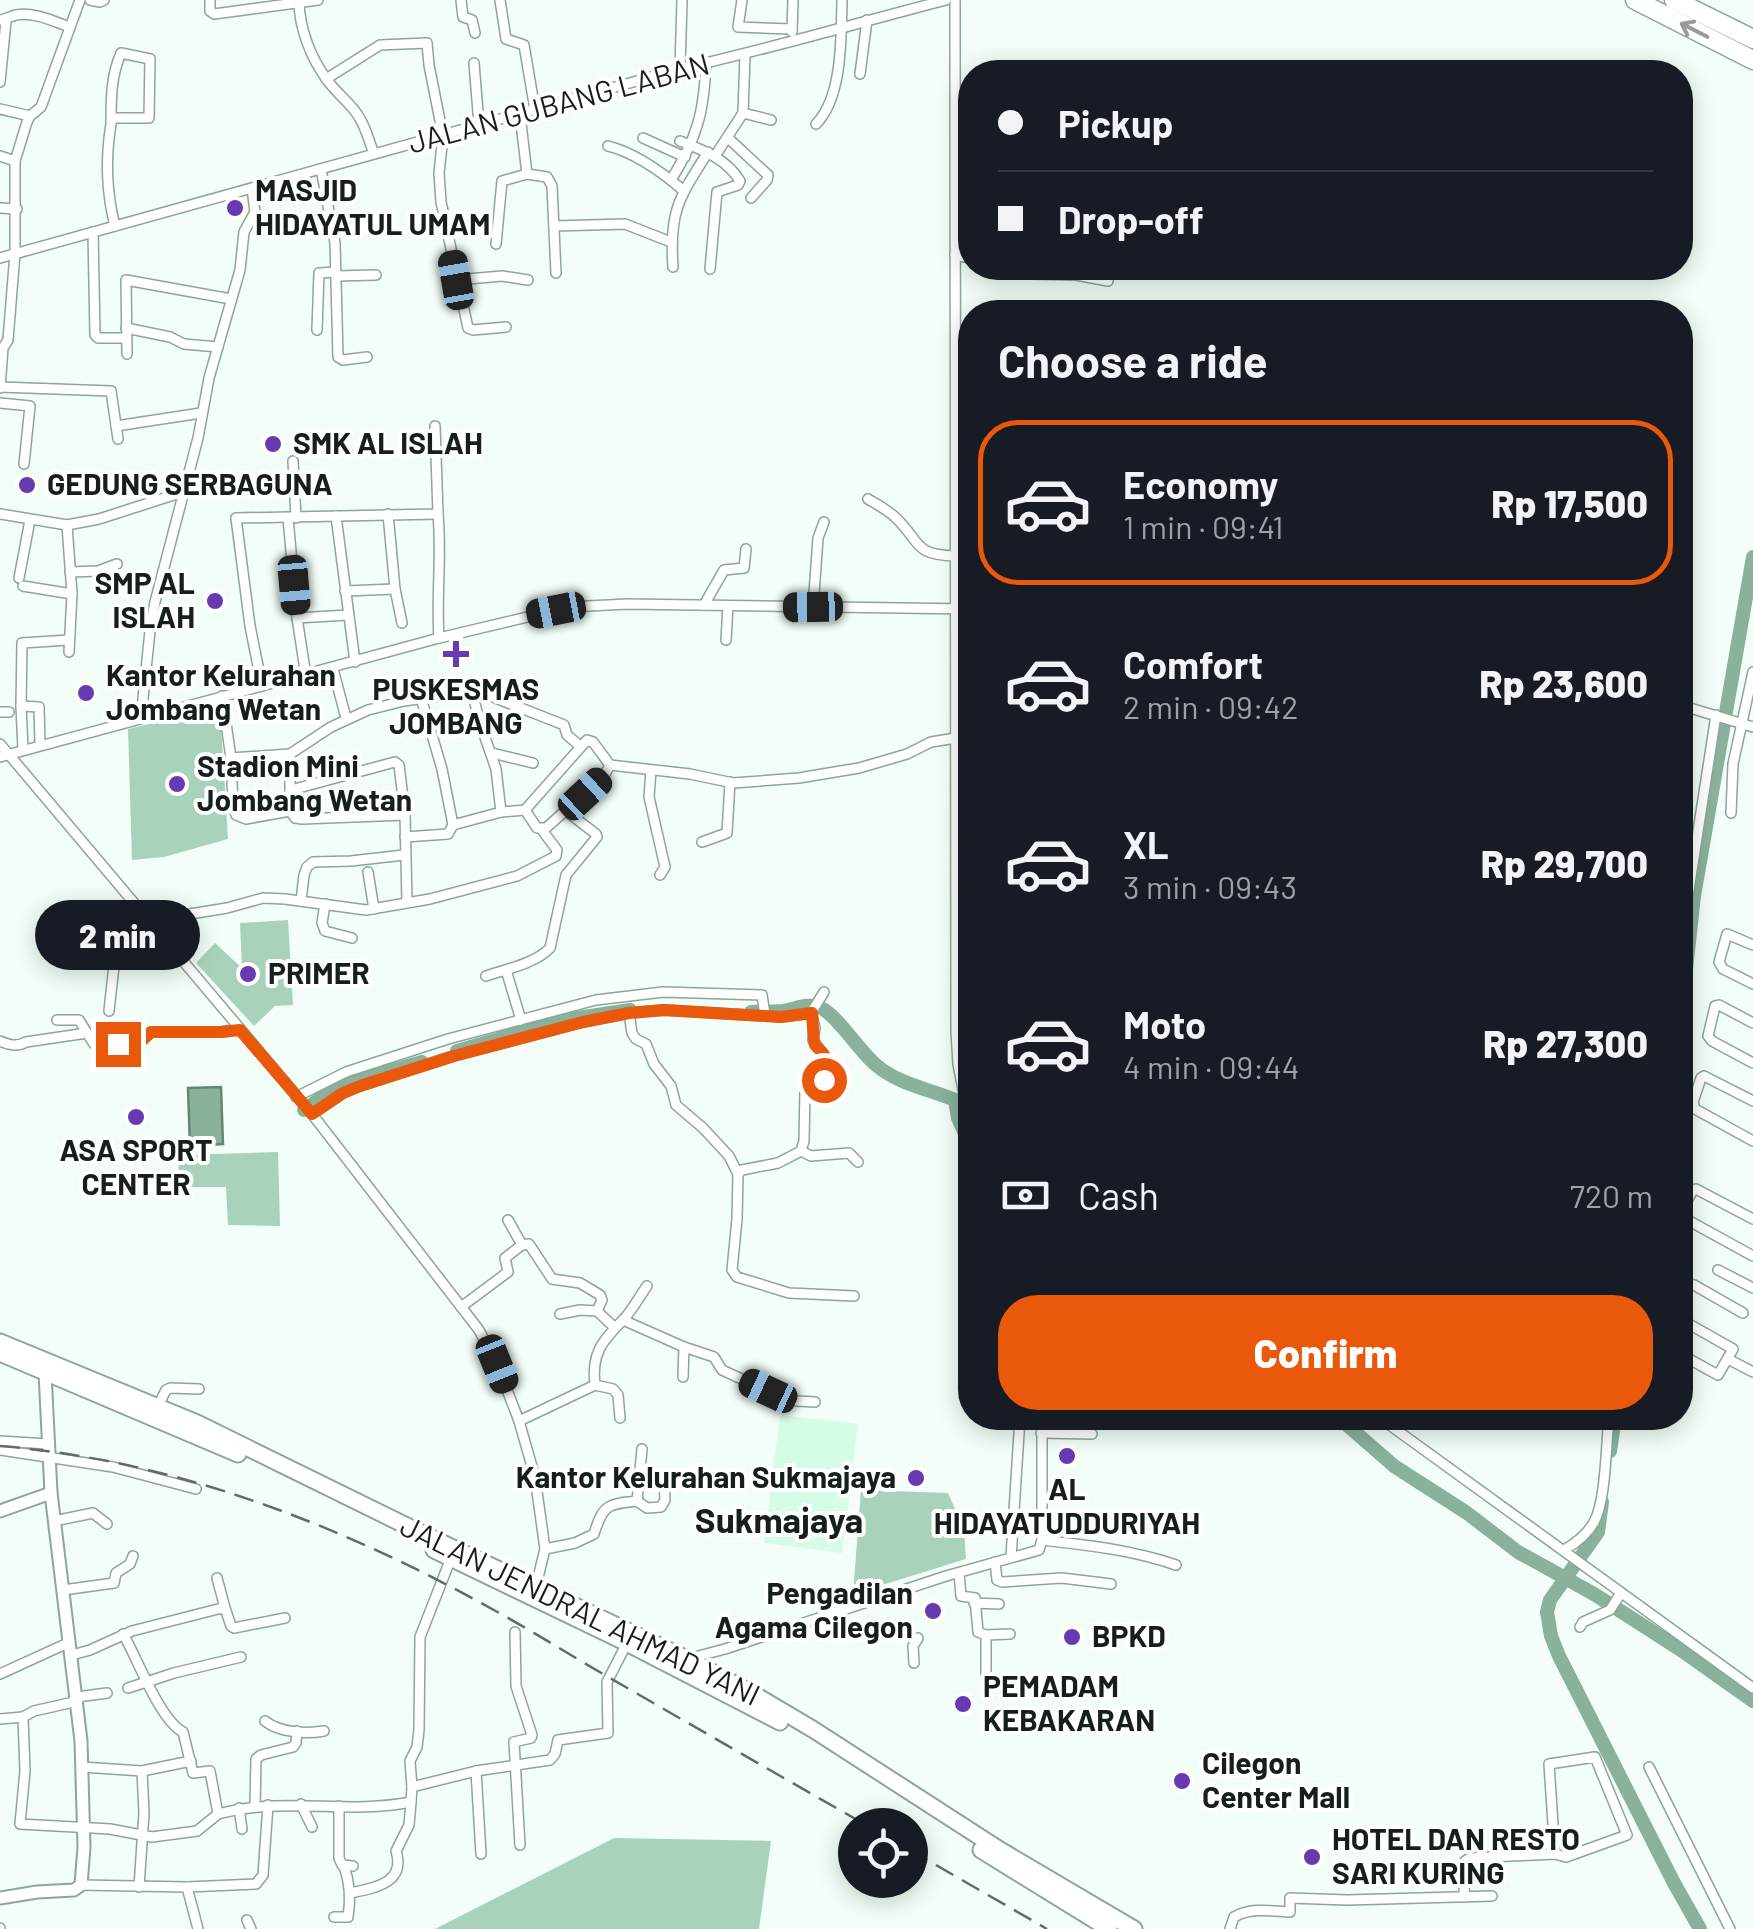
<!DOCTYPE html>
<meta charset="utf-8">
<style>
:root{--surface:#171b24;--page:#20242c;--text:#f1f3f6;--muted:#9ea1a6;--line:#363941;--accent:#ea580c}
body{margin:0;font-family:Barlow,sans-serif;background:var(--page);color:var(--text);height:100vh;display:flex;flex-direction:column;font-size:38px;white-space:nowrap}
*{box-sizing:border-box;margin:0}
p{font-size:32px;color:var(--muted)}
.icon{flex:none;width:55px;height:55px;fill:none;stroke:currentColor;stroke-width:2;stroke-linecap:round;stroke-linejoin:round}
.map{position:relative;flex:1;overflow:hidden}
.panel{position:absolute;left:958px;top:300px;width:735px;height:1130px;display:flex;flex-direction:column;background:var(--surface);border-radius:40px;box-shadow:0 5px 25px #0003}
.panel>*{flex:none}
.guide{position:absolute;left:958px;top:60px;width:735px;height:220px;border-radius:40px;box-shadow:0 5px 25px #0003;display:grid;align-content:center;height:220px;padding:0 40px;background:var(--surface)}
.controls{position:absolute;left:838px;top:1808px;display:grid;gap:20px}
.controls a{display:grid;place-items:center;width:90px;height:90px;border-radius:50%;background:var(--surface);box-shadow:0 5px 25px #0003;font-size:50px}
.end{position:absolute;width:45px;height:45px;margin:-22px;border:12px solid #ea580c;background:#fff;box-shadow:0 0 0 5px #fff}
.from{border-radius:50%}
.bubble{position:absolute;height:70px;border-radius:35px;background:var(--surface);box-shadow:0 5px 25px #0003;font-size:32px;font-weight:800;line-height:70px;text-align:center}
.car{position:absolute;width:30px;height:60px;margin:-30px -15px;border-radius:12px;box-shadow:0 0 8px 2px #0007;background:linear-gradient(#222 24%,#8ab4d8 0 40%,#222 0 76%,#8ab4d8 0 86%,#222 0)}
.guide b{display:flex;align-items:center;gap:35px;height:95px;font-size:38px}
.guide b+b{border-top:2px solid var(--line)}
.guide i{width:25px;height:25px;background:var(--text)}
ul{padding:0;list-style:none}
li{display:flex;align-items:center;gap:30px;height:165px;margin:0 20px 15px;padding:0 20px;border:5px solid transparent;border-radius:40px}
li div{flex:1}
li b{display:block;font-size:38px}
li em{font-style:normal;font-weight:800}
li.current{border-color:var(--accent)}
li>.icon{width:90px;height:90px;stroke-width:1.5}
h2{padding:0 40px;font-size:45px;line-height:120px}
.pay{display:flex;align-items:center;gap:25px;height:110px;padding:0 40px;font-size:38px}
.pay p{margin-inline-start:auto}
.action{display:flex;gap:20px;margin-top:auto;padding:20px 40px}
.action a{flex:1;height:115px;border-radius:40px;background:var(--accent);color:#fff;font-size:40px;font-weight:800;line-height:115px;text-align:center}
.map>svg:first-child{display:block}
.built{fill:#d5fce7}
.green{fill:#a9d2bc}
.water{fill:#89b19c;stroke:#668675;stroke-width:2.5}
.lines{fill:none;stroke-linecap:round;stroke-linejoin:round}
.river{stroke:#89b19c;stroke-width:14}
.minor-casing{stroke:#8aa797;stroke-width:12}
.tertiary-casing{stroke:#8aa797;stroke-width:15}
.trunk-casing{stroke:#8aa797;stroke-width:19}
.motorway-casing{stroke:#8aa797;stroke-width:21}
.minor{stroke:#fff;stroke-width:9}
.tertiary{stroke:#fff;stroke-width:11}
.trunk{stroke:#fff;stroke-width:15}
.motorway{stroke:#fff;stroke-width:18}
.rail{stroke:#616c66;stroke-width:2.5;stroke-dasharray:20 10;stroke-linecap:butt}
.oneway{stroke:#969b98}
.route{stroke:#ea580c;stroke-width:12}
.poi-dot{fill:#683ab1;stroke:#fff;stroke-width:4}
.labels{text-anchor:middle;stroke-width:8;stroke-linejoin:round;paint-order:stroke}
.street-label{font-size:30px;fill:#15201b;stroke:#fff}
.poi-label{font-size:30px;font-weight:bold;fill:#15201b;stroke:#fff;text-anchor:start}
.quarter-label{font-size:35px;font-weight:bold;fill:#15201b;stroke:#fff}
</style>
<div class="map">
<svg width="1753" height="1929" viewBox="0 0 1753 1929">
<rect width="100%" height="100%" fill="#f2fef7"/>
<path class="built" d="M780,1415L858,1424L842,1553L764,1543Z"/>
<g class="green">
<path d="M220,707L228,839L164,857L132,860L128,729Z"/>
<path d="M288,920L293,1005L275,1006L254,1026L196,963L215,943L242,968L240,923Z"/>
<path d="M278,1152L280,1226L228,1225L226,1187H178L179,1155Z"/>
<path d="M861,1490L948,1493L964,1529L966,1559L853,1594Z"/>
<path d="M614,1838L771,1841L759,1929H435Z"/>
</g>
<path class="water" d="M221,1087L223,1144L190,1146L188,1088Z"/>
<g class="lines">
<g class="river">
<path d="M751,1012C761,1011 772,1012 783,1011C796,1009 808,1002 821,1008C837,1015 859,1051 876,1065C898,1084 929,1089 955,1100L958,1118L970,1145"/>
<path d="M1680,1024L1694,896L1753,557"/>
<path d="M457,1051L564,1020L630,1010"/>
<path d="M304,1110L340,1085L422,1062"/>
<path d="M1339,1418L1394,1466L1467,1513L1518,1552L1594,1594L1681,1650L1753,1701"/>
<path d="M1610,1451L1615,1418"/>
<path d="M1602,1502L1598,1532L1550,1600L1547,1612L1551,1636L1559,1656L1674,1883L1700,1929"/>
</g>
<g class="minor-casing">
<g id="minor">
<path d="M90,0L100,2L104,0"/>
<path d="M210,0V11L214,14L318,0"/>
<path d="M299,0C299,28 311,59 328,81C337,94 351,103 359,117C366,128 369,141 374,154"/>
<path d="M461,0L463,17L472,20L475,33"/>
<path d="M500,0L506,39L524,45L535,110"/>
<path d="M742,0L738,27L792,29"/>
<path d="M955,0L956,1031L958,1064L970,1125"/>
<path d="M0,20C6,19 11,16 16,15C33,11 55,22 70,27"/>
<path d="M792,32L793,0"/>
<path d="M474,63L479,125"/>
<path d="M680,69L682,0"/>
<path d="M860,74L867,20"/>
<path d="M326,79L380,45L427,43L429,65L443,136L439,173L441,202L468,328L473,330L506,327"/>
<path d="M0,82L6,21"/>
<path d="M0,109L30,116"/>
<path d="M743,113L771,120"/>
<path d="M111,118H149L150,59L121,53C111,76 111,98 111,124C105,160 106,191 115,226"/>
<path d="M816,124C843,97 841,36 842,0"/>
<path d="M643,138L685,157"/>
<path d="M728,138L768,175L767,180L751,198"/>
<path d="M680,141C703,150 727,159 740,181L738,185L717,192L710,269"/>
<path d="M608,146C636,153 663,173 684,191"/>
<path d="M0,156L15,161"/>
<path d="M715,156L743,113L745,55"/>
<path d="M321,169L335,243L338,357L343,360L367,357"/>
<path d="M527,174L547,177L552,186L556,273"/>
<path d="M671,180C697,138 704,113 706,63"/>
<path d="M0,208L17,209"/>
<path d="M554,226L625,224L671,242"/>
<path d="M93,232L95,335L98,338H126"/>
<path d="M496,244L502,181L527,174L520,115"/>
<path d="M955,255L970,258"/>
<path d="M0,258L680,69C769,49 857,23 946,0"/>
<path d="M673,267C669,211 679,198 708,152"/>
<path d="M1005,268L1029,274L1076,275L1108,281"/>
<path d="M336,276L376,275"/>
<path d="M456,280L502,276L528,280"/>
<path d="M126,328L170,337L184,344L218,347"/>
<path d="M317,330L319,273L336,272"/>
<path d="M127,354L126,280L231,299"/>
<path d="M0,387L111,391L118,439"/>
<path d="M0,388L3,348L8,340L15,253V161L27,122L30,116L41,107L80,0"/>
<path d="M968,392L970,469"/>
<path d="M0,403L30,406L24,464"/>
<path d="M116,426L201,413"/>
<path d="M293,461L296,518"/>
<path d="M868,499C878,505 888,510 896,518C921,542 913,555 955,556"/>
<path d="M0,514L67,525L99,519L183,492"/>
<path d="M388,514L395,589L402,623"/>
<path d="M438,514C442,556 436,597 439,638"/>
<path d="M336,516L355,662"/>
<path d="M288,518L297,618L306,676"/>
<path d="M67,525L72,594L69,652"/>
<path d="M70,572L98,571L117,564"/>
<path d="M19,578L30,520"/>
<path d="M23,586L72,594"/>
<path d="M345,591L395,589"/>
<path d="M704,605L724,570L744,568L746,549"/>
<path d="M813,607L818,538L824,522"/>
<path d="M297,618L348,615"/>
<path d="M726,640L728,606"/>
<path d="M333,669L346,718"/>
<path d="M262,686L250,626L236,518L438,514L435,426"/>
<path d="M222,696L231,758L233,805L236,815L246,819L290,811V754"/>
<path d="M421,698L442,769L453,825"/>
<path d="M1680,705L1753,727"/>
<path d="M21,706L39,707L40,745"/>
<path d="M0,712H9"/>
<path d="M141,718L150,631L155,602L198,438L209,378L240,270L244,232L255,212L252,188"/>
<path d="M0,744L312,1114L479,1330L497,1364L519,1421L535,1477L545,1549L536,1586"/>
<path d="M23,750L21,706L22,643L69,640"/>
<path d="M492,753L533,763"/>
<path d="M0,757L439,638L569,607L627,604L970,609"/>
<path d="M231,758L290,754L331,727L368,710L404,701L459,693L488,695L564,725L567,735L580,746"/>
<path d="M651,770L649,797L665,867L660,875"/>
<path d="M291,790L395,762L399,765L405,815"/>
<path d="M525,810L537,828H546L604,776L610,765"/>
<path d="M290,811L295,818L302,819L405,815L407,902"/>
<path d="M501,812L525,810L587,740L593,742L610,765L690,774L733,783L799,778L859,768L907,754L931,742L956,738"/>
<path d="M1731,813L1733,764L1753,672"/>
<path d="M968,835L970,694"/>
<path d="M405,837L448,834L453,825L501,812L496,769L480,723L472,692"/>
<path d="M702,842L727,833L730,782"/>
<path d="M368,872L374,909"/>
<path d="M301,901L304,875L307,867L313,862L351,861L404,855"/>
<path d="M325,904L322,923L325,931L352,938"/>
<path d="M1753,945L1727,934L1719,962L1723,969L1753,984"/>
<path d="M1680,948L1716,715"/>
<path d="M506,970L521,1020"/>
<path d="M486,976C507,969 536,963 550,948L566,875L597,837L596,834L566,811"/>
<path d="M824,992L811,1013L815,1028L813,1040L824,1055V1080L823,1083L805,1089L804,1141L801,1151L778,1163L742,1170L738,1174L737,1219L732,1270L737,1277L789,1293L854,1296"/>
<path d="M109,1011L117,938L123,931L147,921L227,908L263,898L285,899L366,910L430,899L517,876L556,856L557,850L542,830"/>
<path d="M629,1013L632,1033L636,1039L646,1044L654,1064L671,1086L676,1105L703,1128L729,1156L738,1174"/>
<path d="M57,1020H79L87,1033"/>
<path d="M1753,1023L1719,1005L1715,1006L1708,1036L1712,1041L1753,1063"/>
<path d="M0,1041C9,1045 17,1047 26,1042L87,1033L94,1044H134L139,1043L151,1032H221L239,1029"/>
<path d="M296,1097L346,1072L448,1039L596,1000L663,992L762,995L765,1015"/>
<path d="M1753,1101L1704,1076L1701,1078L1693,1102L1695,1109L1753,1141"/>
<path d="M312,1114L343,1093L360,1086L453,1056L583,1022L629,1013L664,1010L781,1017L811,1013"/>
<path d="M801,1151L811,1156L849,1153L858,1162"/>
<path d="M1753,1219L1696,1189L1693,1190L1683,1208L1682,1217L1753,1256"/>
<path d="M508,1220L522,1245"/>
<path d="M1718,1270L1753,1288"/>
<path d="M461,1307L508,1272L505,1258L522,1245L529,1244L552,1279L580,1283L600,1295L602,1300L597,1311L614,1327"/>
<path d="M560,1314L580,1310L597,1311"/>
<path d="M1680,1316L1686,1287L1688,1284L1694,1285L1743,1313"/>
<path d="M1680,1319L1733,1349L1718,1375L1680,1354"/>
<path d="M623,1320L684,1347L683,1377"/>
<path d="M684,1347L714,1357L722,1370L781,1397L797,1401L815,1402"/>
<path d="M1728,1359L1753,1372"/>
<path d="M595,1385L613,1389L618,1395L620,1418"/>
<path d="M158,1406L166,1390L170,1388L199,1389"/>
<path d="M1380,1418L1753,1688"/>
<path d="M519,1421L595,1385C591,1354 602,1341 623,1320C632,1311 639,1297 647,1286"/>
<path d="M1041,1433L1092,1434"/>
<path d="M0,1441L48,1444"/>
<path d="M0,1450L113,1467L196,1489"/>
<path d="M637,1501L647,1508L661,1507L665,1500L664,1478"/>
<path d="M54,1521L93,1513L107,1524"/>
<path d="M1042,1540C1087,1545 1133,1550 1176,1565"/>
<path d="M545,1549L575,1543L594,1534C603,1505 607,1504 637,1501L642,1449"/>
<path d="M1564,1550C1576,1543 1587,1535 1594,1522C1606,1501 1606,1444 1609,1418"/>
<path d="M1011,1557L1020,1418"/>
<path d="M995,1562L997,1580L1002,1582L1062,1578L1111,1584"/>
<path d="M959,1573L961,1596L975,1598L978,1632L986,1635V1673"/>
<path d="M217,1578L225,1608"/>
<path d="M63,1590L114,1583L116,1573L130,1564L133,1556"/>
<path d="M974,1603L999,1604"/>
<path d="M1580,1627L1583,1622L1610,1610L1621,1593"/>
<path d="M515,1632L516,1686L532,1735L531,1738L514,1742L520,1845"/>
<path d="M986,1635L1010,1634"/>
<path d="M72,1655L90,1650L132,1631L218,1609L225,1608L231,1626L234,1628L285,1618"/>
<path d="M687,1659L725,1649L946,1576L1039,1550L1042,1540V1418"/>
<path d="M914,1663L913,1646L918,1638"/>
<path d="M0,1674L70,1642"/>
<path d="M128,1688L174,1673L241,1657"/>
<path d="M77,1697L107,1693"/>
<path d="M78,1701L34,1711L23,1717L25,1771L20,1824L110,1829L152,1837L197,1831L218,1814L210,1771L193,1773L183,1732C159,1719 138,1659 123,1634"/>
<path d="M0,1719L23,1717"/>
<path d="M265,1721C280,1733 306,1734 324,1731"/>
<path d="M82,1767L142,1771"/>
<path d="M1649,1767L1730,1929"/>
<path d="M476,1771L481,1854"/>
<path d="M412,1787L410,1761L417,1747L419,1730L420,1637L451,1558"/>
<path d="M301,1804L312,1827"/>
<path d="M255,1806L256,1759L261,1755L293,1747L296,1743L297,1731"/>
<path d="M339,1806V1858L342,1865L353,1866"/>
<path d="M239,1808L242,1829"/>
<path d="M218,1814C284,1796 346,1815 411,1802L412,1787L476,1771L550,1760L555,1754L558,1740L608,1733L607,1682L627,1643"/>
<path d="M81,1885L187,1887L256,1884L263,1875L268,1805"/>
<path d="M139,1887L144,1813L142,1771L191,1761"/>
<path d="M187,1887L198,1929"/>
<path d="M350,1893C375,1888 406,1883 396,1851L409,1825L411,1802"/>
<path d="M1464,1897L1465,1861L1470,1858L1555,1854L1549,1764L1595,1757L1627,1835L1566,1857L1555,1854"/>
<path d="M334,1917H348C351,1899 350,1883 344,1866"/>
<path d="M247,1920L251,1929"/>
<path d="M0,1928V1929"/>
<path d="M1230,1929L1234,1917C1252,1907 1270,1911 1290,1912V1898L1347,1900L1492,1896"/>
</g>
</g>
<g class="tertiary-casing">
<g id="tertiary">
<path d="M0,1511L51,1493"/>
<path d="M0,1898L37,1892L74,1890L81,1885L84,1847L81,1741L51,1493L45,1373"/>
</g>
</g>
<g class="trunk-casing">
<g id="trunk">
<path d="M0,1342L197,1423L417,1531L687,1659L755,1695L814,1730L1000,1850L1134,1929"/>
<path d="M0,1353L238,1454"/>
<path d="M434,1550L627,1643L780,1722"/>
<path d="M981,1850L1109,1929"/>
</g>
</g>
<g class="motorway-casing">
<g id="motorway">
<path d="M1635,0L1753,60"/>
<path d="M1674,0L1753,39"/>
</g>
</g>
<use href="#minor" class="minor"/>
<use href="#tertiary" class="tertiary"/>
<use href="#trunk" class="trunk"/>
<use href="#motorway" class="motorway"/>
<g class="rail">
<path d="M0,1446C174,1460 341,1525 492,1609C532,1631 570,1655 610,1678C695,1727 780,1776 866,1825"/>
<path d="M910,1850L1047,1929"/>
</g>
</g>
<defs><path id="oneway-shaft" d="M-6 0H5M1.5-3L5.5 0L1.5 3" fill="none" stroke-width="1.6" stroke-linecap="round" stroke-linejoin="round" transform="scale(2.5)"/></defs>
<use class="oneway" href="#oneway-shaft" transform="translate(1694 30) rotate(-153)"/>
<g class="lines">
<path class="route" d="M118,1044H138L151,1032H221L240,1030L312,1114L343,1093L360,1086L454,1056L583,1022L629,1013L664,1010L781,1017L812,1013C813,1021 813,1042 815,1045C818,1049 822,1051 824,1055V1080"/>
</g>
<g class="poi-dot">
<circle cx="235" cy="208" r="10"/>
<circle cx="273" cy="444" r="10"/>
<circle cx="27" cy="485" r="10"/>
<circle cx="215" cy="601" r="10"/>
<path d="M451 639h10v10h10v10h-10v10h-10v-10h-10v-10h10z"/>
<circle cx="86" cy="693" r="10"/>
<circle cx="177" cy="784" r="10"/>
<circle cx="248" cy="974" r="10"/>
<circle cx="136" cy="1117" r="10"/>
<circle cx="1067" cy="1456" r="10"/>
<circle cx="916" cy="1478" r="10"/>
<circle cx="933" cy="1611" r="10"/>
<circle cx="1072" cy="1637" r="10"/>
<circle cx="963" cy="1704" r="10"/>
<circle cx="1182" cy="1781" r="10"/>
<circle cx="1312" cy="1857" r="10"/>
</g>
<g class="labels">
<g class="street-label">
<text transform="translate(559 104) rotate(-15)" y="10">JALAN GUBANG LABAN</text>
<text transform="translate(580 1611) rotate(26)" y="10">JALAN JENDRAL AHMAD YANI</text>
</g>
<g class="poi-label">
<text x="255" y="201">MASJID<tspan x="255" dy="34">HIDAYATUL UMAM</tspan></text>
<text x="293" y="454">SMK AL ISLAH</text>
<text x="47" y="495">GEDUNG SERBAGUNA</text>
<text x="195" y="594" text-anchor="end">SMP AL<tspan x="195" dy="34">ISLAH</tspan></text>
<text x="106" y="686">Kantor Kelurahan<tspan x="106" dy="34">Jombang Wetan</tspan></text>
<text x="456" y="700" text-anchor="middle">PUSKESMAS<tspan x="456" dy="34">JOMBANG</tspan></text>
<text x="197" y="777">Stadion Mini<tspan x="197" dy="34">Jombang Wetan</tspan></text>
<text x="268" y="984">PRIMER</text>
<text x="136" y="1161" text-anchor="middle">ASA SPORT<tspan x="136" dy="34">CENTER</tspan></text>
<text x="896" y="1488" text-anchor="end">Kantor Kelurahan Sukmajaya</text>
<text x="1067" y="1500" text-anchor="middle">AL<tspan x="1067" dy="34">HIDAYATUDDURIYAH</tspan></text>
<text x="913" y="1604" text-anchor="end">Pengadilan<tspan x="913" dy="34">Agama Cilegon</tspan></text>
<text x="1092" y="1647">BPKD</text>
<text x="983" y="1697">PEMADAM<tspan x="983" dy="34">KEBAKARAN</tspan></text>
<text x="1202" y="1774">Cilegon<tspan x="1202" dy="34">Center Mall</tspan></text>
<text x="1332" y="1850">HOTEL DAN RESTO<tspan x="1332" dy="34">SARI KURING</tspan></text>
</g>
<g class="quarter-label">
<text x="779" y="1533">Sukmajaya</text>
</g>
</g>
</svg>
<div class="controls">
<a><svg class="icon" aria-label="locate" viewBox="0 0 24 24"><circle cx="12" cy="12" r="6"/><path d="M12 2v4M12 18v4M2 12h4M18 12h4"/></svg></a>
</div>
<i class="end from" style="left:824px;top:1080px"></i>
<i class="end" style="left:118px;top:1044px"></i>
<div class="bubble" style="left:35px;top:900px;width:165px">2 min</div>
<i class="car" style="left:456px;top:280px;rotate:350deg"></i>
<i class="car" style="left:294px;top:585px;rotate:175deg"></i>
<i class="car" style="left:813px;top:607px;rotate:269deg"></i>
<i class="car" style="left:556px;top:610px;rotate:259deg"></i>
<i class="car" style="left:585px;top:794px;rotate:47deg"></i>
<i class="car" style="left:497px;top:1364px;rotate:158deg"></i>
<i class="car" style="left:768px;top:1391px;rotate:295deg"></i>
<div class="guide">
<b><i class="from"></i>Pickup</b>
<b><i></i>Drop-off</b>
</div>
<section class="panel">
<h2>Choose a ride</h2>
<ul>
<li class="current"><svg class="icon" aria-label="car" viewBox="0 0 24 24"><path d="M5 17H2v-5l4-1 3-4h7l3 4 3 1v5h-3M9 17h6M6 11h13"/><circle cx="7" cy="17" r="2"/><circle cx="17" cy="17" r="2"/></svg><div><b>Economy</b><p>1 min · 09:41</p></div><em>Rp 17,500</em></li>
<li><svg class="icon" aria-label="car" viewBox="0 0 24 24"><path d="M5 17H2v-5l4-1 3-4h7l3 4 3 1v5h-3M9 17h6M6 11h13"/><circle cx="7" cy="17" r="2"/><circle cx="17" cy="17" r="2"/></svg><div><b>Comfort</b><p>2 min · 09:42</p></div><em>Rp 23,600</em></li>
<li><svg class="icon" aria-label="car" viewBox="0 0 24 24"><path d="M5 17H2v-5l4-1 3-4h7l3 4 3 1v5h-3M9 17h6M6 11h13"/><circle cx="7" cy="17" r="2"/><circle cx="17" cy="17" r="2"/></svg><div><b>XL</b><p>3 min · 09:43</p></div><em>Rp 29,700</em></li>
<li><svg class="icon" aria-label="car" viewBox="0 0 24 24"><path d="M5 17H2v-5l4-1 3-4h7l3 4 3 1v5h-3M9 17h6M6 11h13"/><circle cx="7" cy="17" r="2"/><circle cx="17" cy="17" r="2"/></svg><div><b>Moto</b><p>4 min · 09:44</p></div><em>Rp 27,300</em></li>
</ul>
<div class="pay"><svg class="icon" aria-label="cash" viewBox="0 0 24 24"><path d="M3 7h18v10H3z"/><circle cx="12" cy="12" r="2"/></svg>Cash<p>720 m</p></div>
<div class="action"><a>Confirm</a></div>
</section>
</div>
